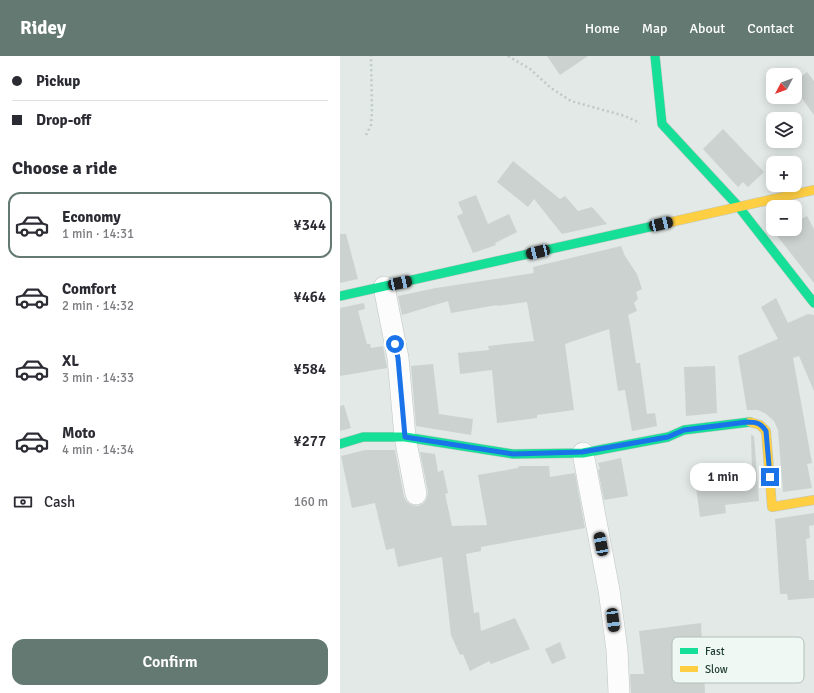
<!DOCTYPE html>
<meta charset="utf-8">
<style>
:root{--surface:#fff;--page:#f7f7f7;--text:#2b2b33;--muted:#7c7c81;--line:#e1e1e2;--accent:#637972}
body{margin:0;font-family:Signika,sans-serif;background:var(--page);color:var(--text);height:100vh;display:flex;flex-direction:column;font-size:15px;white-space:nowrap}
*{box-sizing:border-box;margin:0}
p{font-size:13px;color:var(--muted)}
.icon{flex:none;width:22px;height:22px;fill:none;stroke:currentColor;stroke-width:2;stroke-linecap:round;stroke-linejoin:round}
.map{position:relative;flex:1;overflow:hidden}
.panel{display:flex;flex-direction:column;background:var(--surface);width:340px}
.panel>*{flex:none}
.guide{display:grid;align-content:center;height:88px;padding:0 12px;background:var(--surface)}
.needle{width:26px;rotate:229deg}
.fabs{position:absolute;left:426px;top:12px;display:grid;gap:8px}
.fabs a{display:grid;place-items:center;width:36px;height:36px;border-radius:8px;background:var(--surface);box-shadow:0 2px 10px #0003;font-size:20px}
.end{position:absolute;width:18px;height:18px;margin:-9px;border:5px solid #1a73e8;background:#fff;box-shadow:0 0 0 2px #fff}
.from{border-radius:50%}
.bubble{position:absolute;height:28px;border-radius:12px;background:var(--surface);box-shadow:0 2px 10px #0003;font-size:13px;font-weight:600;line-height:28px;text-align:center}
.car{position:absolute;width:12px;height:24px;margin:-12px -6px;border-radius:5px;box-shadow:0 0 3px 1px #0007;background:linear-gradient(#222 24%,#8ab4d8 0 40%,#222 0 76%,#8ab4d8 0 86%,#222 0)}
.guide b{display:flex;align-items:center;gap:14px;height:38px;font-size:15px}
.guide b+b{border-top:1px solid var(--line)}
.guide i{width:10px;height:10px;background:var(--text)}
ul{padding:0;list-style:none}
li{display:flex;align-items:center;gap:12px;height:66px;margin:0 8px 6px;padding:0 4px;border:2px solid transparent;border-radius:12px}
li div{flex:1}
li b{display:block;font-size:15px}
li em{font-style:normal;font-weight:600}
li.on{border-color:var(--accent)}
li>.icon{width:36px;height:36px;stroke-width:1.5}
h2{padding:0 12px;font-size:18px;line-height:48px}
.pay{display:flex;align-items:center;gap:10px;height:44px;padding:0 12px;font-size:15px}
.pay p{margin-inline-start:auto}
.action{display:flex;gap:8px;margin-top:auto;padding:8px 12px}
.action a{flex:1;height:46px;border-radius:12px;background:var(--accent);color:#fff;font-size:16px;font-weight:600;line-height:46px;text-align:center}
header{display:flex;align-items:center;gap:24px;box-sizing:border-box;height:56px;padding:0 20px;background:var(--accent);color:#fff}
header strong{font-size:19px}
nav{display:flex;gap:22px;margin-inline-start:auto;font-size:14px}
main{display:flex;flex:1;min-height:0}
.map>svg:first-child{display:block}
.building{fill:#ccd2cf}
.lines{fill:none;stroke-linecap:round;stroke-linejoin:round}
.street-casing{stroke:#bfc6c3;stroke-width:22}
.fast-casing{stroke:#bec6c3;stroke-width:10}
.slow-casing{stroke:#bec6c3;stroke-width:10}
.path{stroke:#bfc9c5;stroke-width:2.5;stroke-dasharray:2 3;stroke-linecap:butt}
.street{stroke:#fbfcfb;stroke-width:21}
.fast{stroke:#16e098;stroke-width:9}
.slow{stroke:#ffcf43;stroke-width:9}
.route{stroke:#1a73e8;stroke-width:5}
.key{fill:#f0f8f4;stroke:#b1c0ba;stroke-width:1}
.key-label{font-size:11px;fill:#1f3d34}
</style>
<header>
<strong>Ridey</strong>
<nav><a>Home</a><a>Map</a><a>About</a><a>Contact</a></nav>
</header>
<main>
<section class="panel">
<div class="guide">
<b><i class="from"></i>Pickup</b>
<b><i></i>Drop-off</b>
</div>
<h2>Choose a ride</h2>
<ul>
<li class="on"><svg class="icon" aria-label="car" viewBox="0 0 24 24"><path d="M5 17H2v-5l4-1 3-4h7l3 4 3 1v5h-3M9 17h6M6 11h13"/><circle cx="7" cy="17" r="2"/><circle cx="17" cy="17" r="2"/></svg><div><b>Economy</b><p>1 min · 14:31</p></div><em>¥344</em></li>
<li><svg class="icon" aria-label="car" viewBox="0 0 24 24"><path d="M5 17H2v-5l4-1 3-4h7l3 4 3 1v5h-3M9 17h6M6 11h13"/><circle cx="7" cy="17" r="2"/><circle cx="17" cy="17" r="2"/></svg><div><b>Comfort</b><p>2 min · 14:32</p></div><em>¥464</em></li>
<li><svg class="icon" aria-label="car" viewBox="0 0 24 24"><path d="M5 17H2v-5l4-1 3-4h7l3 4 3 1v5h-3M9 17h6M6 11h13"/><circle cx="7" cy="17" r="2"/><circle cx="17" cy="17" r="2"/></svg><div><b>XL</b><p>3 min · 14:33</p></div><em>¥584</em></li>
<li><svg class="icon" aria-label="car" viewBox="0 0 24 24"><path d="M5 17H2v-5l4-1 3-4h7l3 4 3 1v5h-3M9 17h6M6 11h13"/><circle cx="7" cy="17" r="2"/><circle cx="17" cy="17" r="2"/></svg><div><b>Moto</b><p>4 min · 14:34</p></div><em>¥277</em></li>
</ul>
<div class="pay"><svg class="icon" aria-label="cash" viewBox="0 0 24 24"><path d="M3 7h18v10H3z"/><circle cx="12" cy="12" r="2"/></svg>Cash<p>160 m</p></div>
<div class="action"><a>Confirm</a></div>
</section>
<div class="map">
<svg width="474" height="637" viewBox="0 0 474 637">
<rect width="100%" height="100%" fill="#e2e9e6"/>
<g class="building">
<path d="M207,0H248L220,19Z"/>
<path d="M467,16L474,25V59L455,33V25Z"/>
<path d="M383,73L424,116L408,131L403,126L398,131L363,93Z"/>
<path d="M173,105L220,143L225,140L238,155L252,151L267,168L222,178L194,143L188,151L157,126Z"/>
<path d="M136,139L148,168L169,158L177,176L155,187L156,189L133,197L117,160L123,157L118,146Z"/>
<path d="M467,160L474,173V227L435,177L442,173H455V166Z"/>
<path d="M0,178H6L18,223L0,227Z"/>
<path d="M281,190L285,200L297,218L302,233L296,236L298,243L294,247L297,255L288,259L290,268L296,307H300L307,358L315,357L317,370L292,375L285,334L278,335L269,273L225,288L234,354L197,359V362L157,367L152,314L120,318L118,297L149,294L148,290L194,285L187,246L157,250V249L111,257L108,245L62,259L58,240L96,232L194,217L193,211Z"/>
<path d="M436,242L448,267L468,258L474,259V335L459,300L453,302L472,407L467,408L472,432L443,436L438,374L434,365L426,358L418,354H407L398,300L438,283L421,251Z"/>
<path d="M24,247L25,253L18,255L27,288H30L31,292L43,290L47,312L0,320V252Z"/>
<path d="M93,308L99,358L133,363L131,379L76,370L71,310Z"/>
<path d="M375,310L377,357L346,360L344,311Z"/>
<path d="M4,349L11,372L0,375V350Z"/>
<path d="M411,379L414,380L419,445L385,449L386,457L360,461L355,424L412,416Z"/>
<path d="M25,394H55L64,441L67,446L72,449L78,450L84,447L87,442L88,436L80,396L95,398L98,416L103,414L108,437L105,438L112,470L147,469L138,419L178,412V411L180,410H209L210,421L235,417L245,472L141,491V495L126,498L134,557L139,556L141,575L175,562L190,593L151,608L149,605L130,615L123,598L120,599L111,579L102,501L58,511L54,492L46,494L35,447L12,452L1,400Z"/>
<path d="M281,402L288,440L264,444L258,414L260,413L258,407Z"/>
<path d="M474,457V469L469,470L470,482L466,483L469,524H474V542L448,544L447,538H440L435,463Z"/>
<path d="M361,567L362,588L369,587L370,615H364L365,637H291L290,618H304L299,575Z"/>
<path d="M220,586L226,602L212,608L205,593Z"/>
</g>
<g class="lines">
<g class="street-casing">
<g id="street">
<path d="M44,231L58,302L65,381L76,438"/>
<path d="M243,397L269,534L277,594L279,637"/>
</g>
</g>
<g class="fast-casing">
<g id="fast">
<path d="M315,0L322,68L398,150L474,247"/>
<path d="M0,240L318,169"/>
<path d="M0,388L23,381H65L173,398L243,397L328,381L344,374L410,366"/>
</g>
</g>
<g class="slow-casing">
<g id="slow">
<path d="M318,169L474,134"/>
<path d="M410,366L420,369L426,375L432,451L474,444"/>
</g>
</g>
<g class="path">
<path d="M168,0L190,13L211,32L231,45L285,60L300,67"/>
<path d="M26,79L31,69L32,56L31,0"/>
</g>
<use href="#street" class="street"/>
<use href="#fast" class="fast"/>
<use href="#slow" class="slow"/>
</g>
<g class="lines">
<path class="route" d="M55,288L58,302L65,381L173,398L242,396L328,381L344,374L407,366C416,366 421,367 426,375L430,421"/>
</g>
<rect x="332" y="581" width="132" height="46" rx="6" class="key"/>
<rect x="340" y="592" width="18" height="6" fill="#16e098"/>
<rect x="340" y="610" width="18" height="6" fill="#ffcf43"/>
<g class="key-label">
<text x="365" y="599">Fast</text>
<text x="365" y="617">Slow</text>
</g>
</svg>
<div class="fabs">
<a><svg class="needle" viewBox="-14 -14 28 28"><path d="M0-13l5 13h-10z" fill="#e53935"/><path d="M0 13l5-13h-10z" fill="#7c7c81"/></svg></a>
<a><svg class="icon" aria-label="layers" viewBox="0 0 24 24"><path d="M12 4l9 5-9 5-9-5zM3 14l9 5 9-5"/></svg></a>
<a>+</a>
<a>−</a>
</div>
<i class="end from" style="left:55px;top:288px"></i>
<i class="end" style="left:430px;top:421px"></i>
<div class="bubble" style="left:350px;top:407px;width:66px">1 min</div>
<i class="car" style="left:321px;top:168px;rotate:77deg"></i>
<i class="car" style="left:198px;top:196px;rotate:257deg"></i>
<i class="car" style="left:60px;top:227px;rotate:78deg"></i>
<i class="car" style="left:261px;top:488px;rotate:349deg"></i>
<i class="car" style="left:273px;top:564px;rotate:173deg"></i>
</div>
</main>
